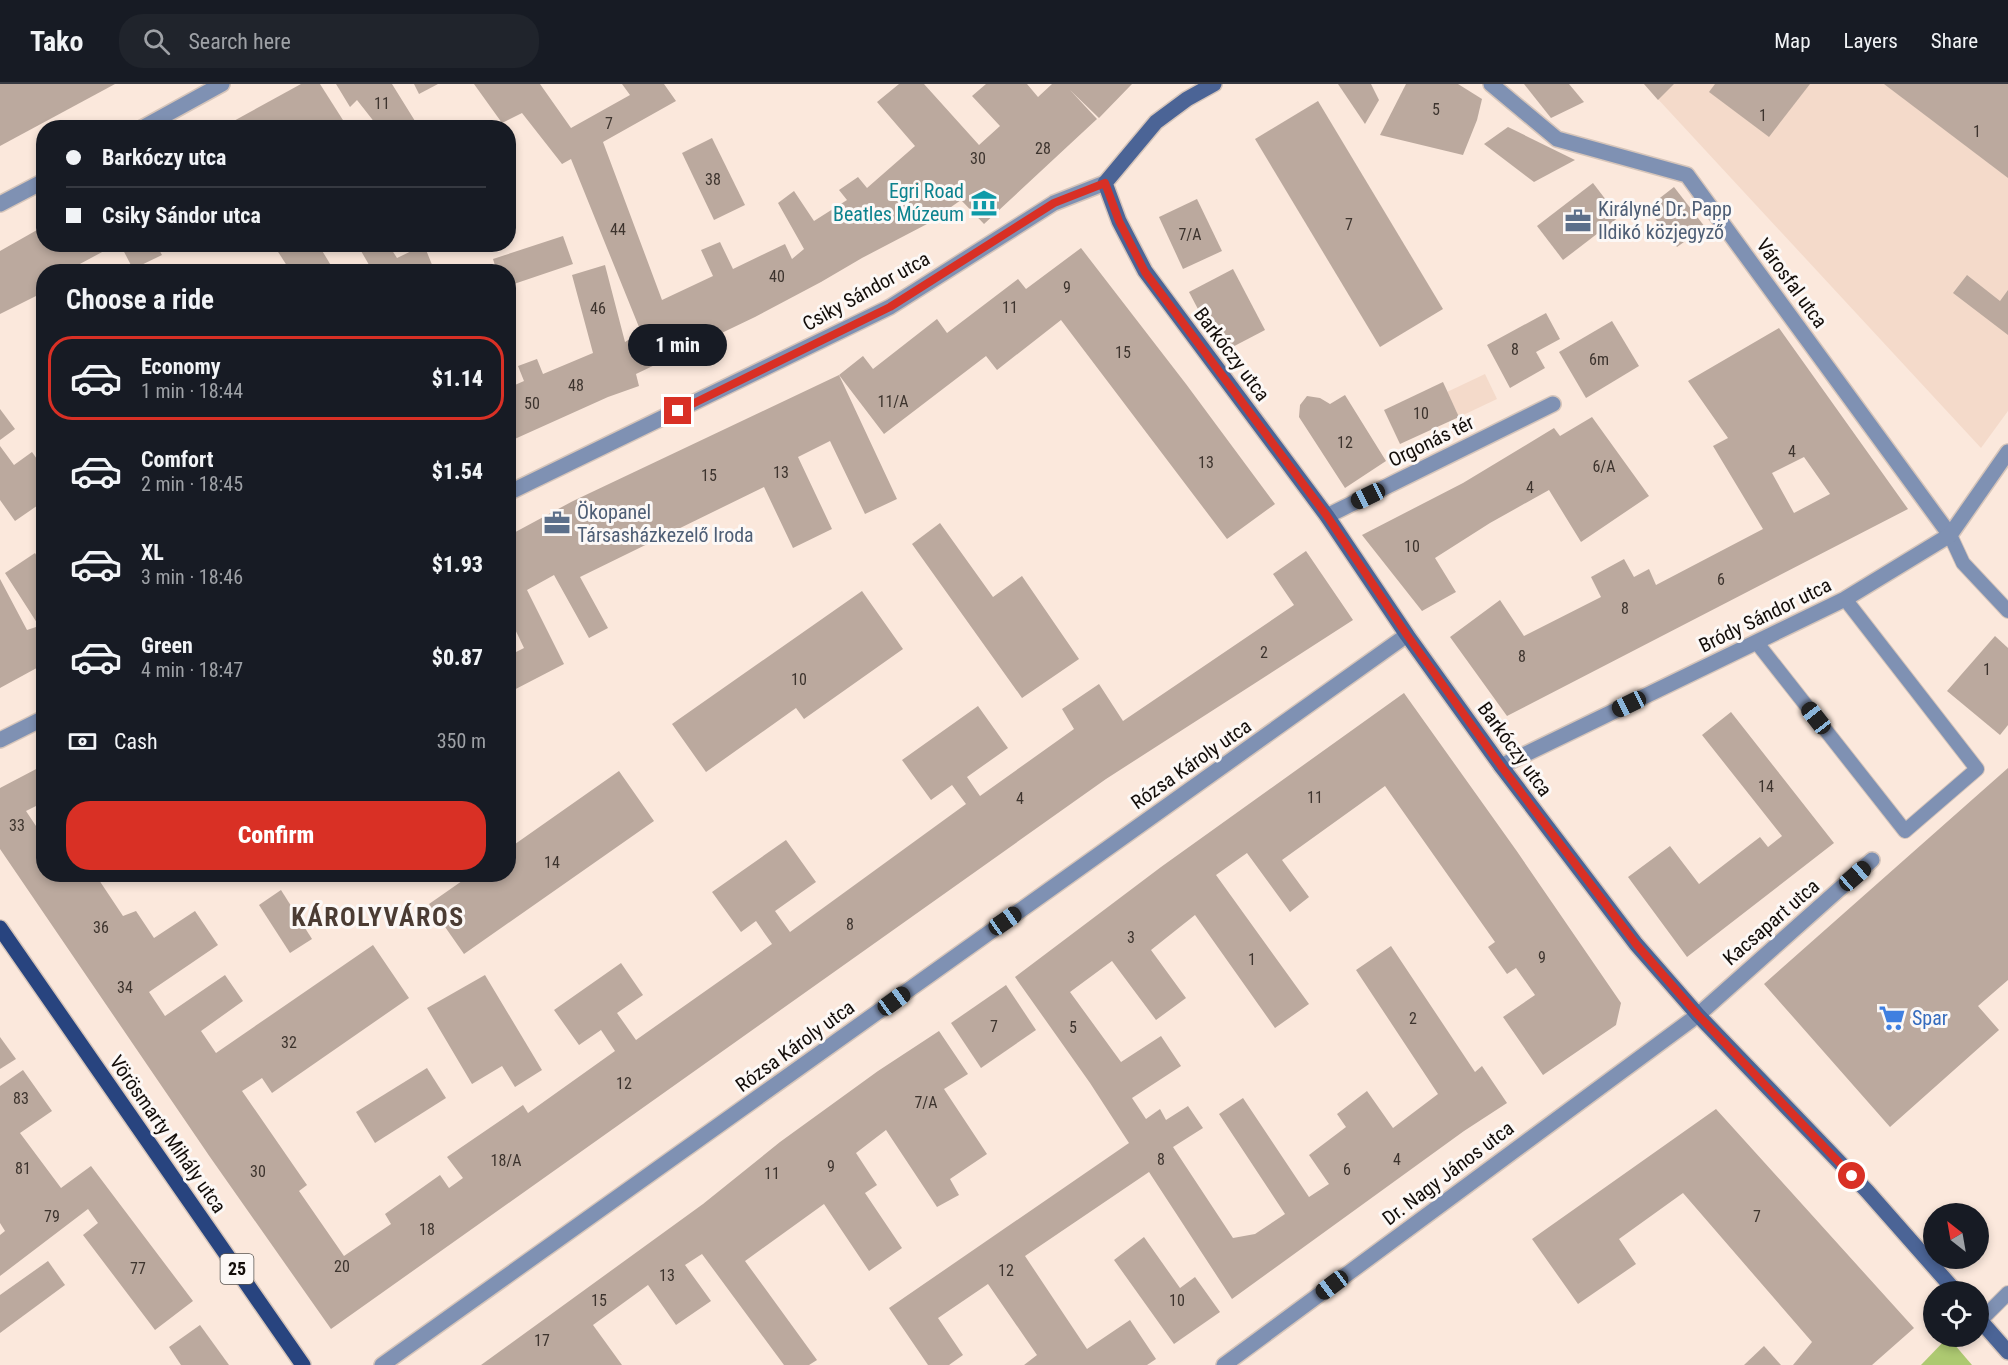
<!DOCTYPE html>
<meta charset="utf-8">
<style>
:root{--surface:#171b24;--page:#20242c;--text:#f1f3f6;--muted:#9ea1a6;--line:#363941;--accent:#d93025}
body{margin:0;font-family:"Roboto Condensed",sans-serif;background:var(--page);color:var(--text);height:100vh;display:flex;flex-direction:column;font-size:22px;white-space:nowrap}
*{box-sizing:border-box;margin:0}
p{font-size:20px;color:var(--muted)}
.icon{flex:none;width:33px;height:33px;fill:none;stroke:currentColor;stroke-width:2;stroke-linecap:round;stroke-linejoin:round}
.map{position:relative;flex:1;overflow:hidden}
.drawer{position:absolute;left:36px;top:180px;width:480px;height:618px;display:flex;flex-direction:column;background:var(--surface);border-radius:24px;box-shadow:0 3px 9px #0003}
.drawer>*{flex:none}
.top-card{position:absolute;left:36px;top:36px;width:480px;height:132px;border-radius:24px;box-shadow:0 3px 9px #0003;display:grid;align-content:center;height:132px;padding:0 30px;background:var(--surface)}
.needle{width:39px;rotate:329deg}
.buttons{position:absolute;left:1923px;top:1119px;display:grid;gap:12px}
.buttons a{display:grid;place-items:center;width:66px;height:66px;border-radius:50%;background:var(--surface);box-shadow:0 3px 9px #0003;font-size:30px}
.end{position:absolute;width:27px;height:27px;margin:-14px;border:8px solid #d93025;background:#fff;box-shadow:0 0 0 3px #fff}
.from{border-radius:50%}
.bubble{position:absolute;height:42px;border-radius:21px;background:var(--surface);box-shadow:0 3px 9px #0003;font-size:20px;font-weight:800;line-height:42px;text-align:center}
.car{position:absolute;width:18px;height:36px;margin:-18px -9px;border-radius:8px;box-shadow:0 0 4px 2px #0007;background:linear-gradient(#222 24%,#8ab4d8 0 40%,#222 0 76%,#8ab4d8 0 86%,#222 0)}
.top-card b{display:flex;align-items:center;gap:21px;height:57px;font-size:22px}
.top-card b+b{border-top:2px solid var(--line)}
.top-card i{width:15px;height:15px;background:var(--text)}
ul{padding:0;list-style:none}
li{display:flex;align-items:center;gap:18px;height:84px;margin:0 12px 9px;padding:0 18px;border:3px solid transparent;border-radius:24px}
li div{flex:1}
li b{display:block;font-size:22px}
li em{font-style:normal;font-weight:800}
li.active{border-color:var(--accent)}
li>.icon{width:54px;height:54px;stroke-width:1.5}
h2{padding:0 30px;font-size:27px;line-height:72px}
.pay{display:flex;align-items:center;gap:15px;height:66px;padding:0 30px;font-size:22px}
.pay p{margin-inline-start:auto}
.cta{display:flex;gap:12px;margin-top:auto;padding:12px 30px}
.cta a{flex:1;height:69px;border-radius:24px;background:var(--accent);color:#fff;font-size:24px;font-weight:800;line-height:69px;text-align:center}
header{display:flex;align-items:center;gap:36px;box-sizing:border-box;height:84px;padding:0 30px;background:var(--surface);border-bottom:2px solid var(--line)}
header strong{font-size:28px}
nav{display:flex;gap:33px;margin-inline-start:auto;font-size:21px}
.search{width:420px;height:54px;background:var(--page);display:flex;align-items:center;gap:15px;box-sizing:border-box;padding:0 21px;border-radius:24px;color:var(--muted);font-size:22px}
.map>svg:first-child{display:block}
.built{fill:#f4daca}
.green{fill:#adc971}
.building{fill:#bba99e;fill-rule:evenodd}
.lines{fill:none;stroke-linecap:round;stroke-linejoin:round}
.lane-casing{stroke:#d6c5ba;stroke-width:16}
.street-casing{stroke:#d6c5ba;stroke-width:18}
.secondary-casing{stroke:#d6c5ba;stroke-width:18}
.primary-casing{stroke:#d6c5ba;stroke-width:18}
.lane{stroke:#7f91b3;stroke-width:14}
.street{stroke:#7f91b3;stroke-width:15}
.secondary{stroke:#4b6496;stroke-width:15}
.primary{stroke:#28447f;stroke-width:15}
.route{stroke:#d93025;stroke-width:8}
.labels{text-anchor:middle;stroke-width:6;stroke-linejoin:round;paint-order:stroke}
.number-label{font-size:16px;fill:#3d342e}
.shield{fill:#fcf8f6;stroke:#595450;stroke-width:1.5}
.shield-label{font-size:18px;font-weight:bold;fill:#130d09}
.culture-label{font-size:20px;fill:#0d838f;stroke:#fcf8f6;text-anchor:end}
.service-label{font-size:20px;fill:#4e5e75;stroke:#fcf8f6;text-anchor:start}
.street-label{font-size:20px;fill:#130d09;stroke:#fcf8f6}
.shop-label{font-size:20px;fill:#366cbe;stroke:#fcf8f6;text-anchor:start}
.district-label{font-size:26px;font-weight:bold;letter-spacing:1.5px;fill:#4b3c33;stroke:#fcf8f6}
</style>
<header>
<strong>Tako</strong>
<div class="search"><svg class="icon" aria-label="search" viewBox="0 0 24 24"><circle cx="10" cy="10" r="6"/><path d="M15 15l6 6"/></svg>Search here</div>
<nav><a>Map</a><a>Layers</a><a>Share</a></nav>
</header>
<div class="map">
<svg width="2008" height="1281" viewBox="0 0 2008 1281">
<rect width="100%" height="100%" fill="#fbe8dc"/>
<g class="built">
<path d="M1644,0H2008V327L1981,364Z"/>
<path d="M1485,290L1497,315L1459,333L1447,308Z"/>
</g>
<path class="green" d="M1948,1253L1972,1281H1921Z"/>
<g class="building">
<path d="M0,0H115L0,62Z"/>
<path d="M301,0H320L348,44H221Z"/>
<path d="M336,0H392L415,37L404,44H379L357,16L350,23Z"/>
<path d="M414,0H438L419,10Z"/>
<path d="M474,0H540L571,44L630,11L622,0H664L676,17L603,58L662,216L713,192L701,166L720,158L733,185L785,160L792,175L804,165L778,119L794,107L814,137L847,116L839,106L858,93L867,104L915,62L877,18L899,0H924L979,61L1000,42L972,12L986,0H1027L1038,13L1052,0H1132L1099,34L1070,6L1097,35L984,140L961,116L927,140L862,174L821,198L755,233L636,290L639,302L608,313L508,358V304L524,297L518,282L537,275L543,290L593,269L572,191L605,181L625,258L641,248L571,75L562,80L522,29L502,39Z"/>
<path d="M1338,0H1371L1379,16L1365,40Z"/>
<path d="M1406,0H1458L1482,15L1477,36L1463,71L1380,51Z"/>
<path d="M1524,0H1569L1584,18L1551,34Z"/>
<path d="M1644,0H1674L1658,16Z"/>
<path d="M1715,0H1810L1769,53L1709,8Z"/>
<path d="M1884,0H2008V94Z"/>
<path d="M1318,17L1443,225L1380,263L1255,55Z"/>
<path d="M1508,43L1575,76L1534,98L1484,60Z"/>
<path d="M712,54L745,121L714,136L682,69Z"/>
<path d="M1593,99L1619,133L1563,176L1537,142Z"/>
<path d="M1674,103L1705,143L1677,163L1647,124Z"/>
<path d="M1197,115L1222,167L1183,185L1159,133Z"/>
<path d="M44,142V160H117L65,188H44V208L0,230V167Z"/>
<path d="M563,152L573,180L508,202V188H497L493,175Z"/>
<path d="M120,160H156L162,171L133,185Z"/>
<path d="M273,160H318L335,188H291Z"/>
<path d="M357,160H388L397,174L424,161L435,188H368L372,186Z"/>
<path d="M1081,164L1186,300L1275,420L1227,455L1061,236L997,286L986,272L884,350L839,291L863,272L873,285L937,235L947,249L1018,195L1026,205Z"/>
<path d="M1233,185L1265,246L1221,269L1189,208Z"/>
<path d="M1967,191L2000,217L2008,206V251L1953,209Z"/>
<path d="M1546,229L1560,255L1536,268L1545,284L1510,304L1487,261Z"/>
<path d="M1612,237L1639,282L1586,314L1559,268Z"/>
<path d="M1779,244L1908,425L1507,632L1450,553L1500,516L1524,552L1601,513L1591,493L1624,475L1634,493L1649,485L1656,501L1763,445L1713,362L1728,354L1688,297ZM1804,373L1830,410L1794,429L1772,389Z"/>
<path d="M839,291L897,415L865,430L830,357L798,373L832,445L793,464L764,403L580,493L608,544L589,554L554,491L527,506L564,580L508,609V572L524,564L512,539L508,541V452L573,417Z"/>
<path d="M1443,298L1459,333L1400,360L1384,326Z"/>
<path d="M1345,311L1386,377L1345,404L1299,333L1300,321L1307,312L1320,314L1330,320Z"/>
<path d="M0,325L15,345L0,356Z"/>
<path d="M1592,333L1649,412L1581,458L1549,406L1490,439L1435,474L1456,508L1422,527L1362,451L1463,399L1554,344L1560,352Z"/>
<path d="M0,362L14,381L32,368L44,385V417L15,437L0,416Z"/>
<path d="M940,439L993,513L1022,492L1079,575L1022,614L912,460Z"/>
<path d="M1306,467L1353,536L1106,695L331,1245L210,1073L0,765V704L40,683L44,691V718L26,727L44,754V790H95L123,832L136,827L154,854L195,827L218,861L149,908L165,932L225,891L243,917L201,947L216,969L373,861L409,914L272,1009L262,994L242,1007L307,1101L299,1107L344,1172L391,1140L385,1130L440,1091L449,1104L463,1094L447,1073L523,1021L528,1029L615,967L601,946L579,961L554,926L621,879L643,911L617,929L636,956L772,860L756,837L741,848L712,808L786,756L816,798L775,827L790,848L966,720L952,701L931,716L902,676L978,622L1008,664L967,693L980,712L1074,645L1062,625L1099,600L1123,637L1294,521L1273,490Z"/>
<path d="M35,469L44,485V580L0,604V495L27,546L39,542L5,489Z"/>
<path d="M862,507L903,565L804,635L796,624L706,688L672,640Z"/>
<path d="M1995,552L2008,564V641L2000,651L1947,607Z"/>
<path d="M1404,609L1516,766L1621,919L1616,941L1543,991L1503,933L1535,911L1516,884L1507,890L1488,863L1495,858L1385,702L1282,776L1309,813L1290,828L1247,769L1216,791L1309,920L1275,944L1195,831L1151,866L1186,914L1156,936L1112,877L1070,908L1121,978L1161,952L1181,982L1132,1014L1146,1035L1160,1025L1166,1036L1188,1022L1203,1044L1173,1063L1233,1154L1255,1150L1285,1130L1219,1030L1243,1014L1309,1113L1329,1100L1309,1071L1346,1043L1337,1030L1367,1007L1393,1044L1438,1010L1356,886L1391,862L1475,988L1482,982L1507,1019L1464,1047L1232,1215L1149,1088L1025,1172L1087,1265L1130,1236L1156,1275L1147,1281H1024L1037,1271L988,1200L938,1234L963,1271L949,1281H928L889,1224L1129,1059L1090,999L1015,893L1161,783Z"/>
<path d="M1731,628L1834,759L1687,873L1628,793L1670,762L1699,800L1760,753L1768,763L1782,752L1702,651Z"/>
<path d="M2008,684V896L1978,922L1999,946L1890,1043L1764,900Z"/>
<path d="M619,687L654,737L464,870L429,820L472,790H508V765Z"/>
<path d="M281,806L312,855L290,869L259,821Z"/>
<path d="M485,891L542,986L515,1003L502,982L472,1000L427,924Z"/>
<path d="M1006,901L1036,946L981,984L951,939Z"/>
<path d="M939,947L968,990L944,1005L987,1070L950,1095L959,1111L937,1123L886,1046L856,1069L877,1101L865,1109L902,1164L869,1187L824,1120L745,1177L817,1276L809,1281H784L702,1170L685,1181L711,1217L676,1241L648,1201L593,1241L622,1281H481L703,1120L780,1058L878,987Z"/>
<path d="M0,953L16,975L0,985Z"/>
<path d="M427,984L446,1014L375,1059L356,1028Z"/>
<path d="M23,986L52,1027L20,1049L61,1104L91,1082L193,1217L155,1246L83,1151L98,1139L88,1125L0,1192V1151L5,1147L0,1139V1002Z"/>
<path d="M1716,1025L1914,1244L1872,1281H1793L1812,1258L1683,1109L1619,1155L1636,1180L1578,1220L1532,1155Z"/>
<path d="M1144,1153L1180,1204L1195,1193L1220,1228L1174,1260L1114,1176Z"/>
<path d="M48,1177L65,1201L0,1249V1211Z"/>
<path d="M200,1241L229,1281H181L169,1263Z"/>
<path d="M1764,1262L1781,1281H1744Z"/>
</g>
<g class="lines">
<g class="lane-casing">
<g id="lane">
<path d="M1950,451L1963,479L2008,527"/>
<path d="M1757,559L1905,747L1977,685L1845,515"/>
<path d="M1981,1236L2008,1209"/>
</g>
</g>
<g class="street-casing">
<g id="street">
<path d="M1491,0L1557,55L1687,91L1950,451"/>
<path d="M142,44L222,0"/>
<path d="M0,120L44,97"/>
<path d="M508,409L890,223L1054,119L1105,99"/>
<path d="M1327,432L1553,320"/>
<path d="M0,656L44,634"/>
<path d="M1501,682L1845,515L1950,451L2008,368"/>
<path d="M382,1281L1407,551"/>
<path d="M1224,1281L1698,931L1872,776"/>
</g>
</g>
<g class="secondary-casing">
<g id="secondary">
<path d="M1214,0L1187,15L1156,38L1105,99L1119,137L1145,187L1327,432L1407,551L1501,682L1636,860L1698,931L1867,1107L1956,1208"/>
<path d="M1978,1234L2008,1268"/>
</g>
</g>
<g class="primary-casing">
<path id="primary" d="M0,844L303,1281"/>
</g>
<use href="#lane" class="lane"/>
<use href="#street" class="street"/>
<use href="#secondary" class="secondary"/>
<use href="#primary" class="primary"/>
</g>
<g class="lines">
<path class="route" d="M678,327L890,223L1054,119L1105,99L1119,137L1145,188L1327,432L1407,551L1501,682L1636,860L1698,931L1852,1092"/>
</g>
<defs>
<g id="museum-bare" transform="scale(2.07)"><path d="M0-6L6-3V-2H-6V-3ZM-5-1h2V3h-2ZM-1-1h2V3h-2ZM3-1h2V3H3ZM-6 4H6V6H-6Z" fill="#0f9aa8" stroke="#fcf8f6" stroke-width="2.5" paint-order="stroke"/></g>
<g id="office-bare" transform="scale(2.07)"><path d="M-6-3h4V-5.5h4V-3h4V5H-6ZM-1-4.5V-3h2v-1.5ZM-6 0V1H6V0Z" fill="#5c6f8a" stroke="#fcf8f6" stroke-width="2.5" paint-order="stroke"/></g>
<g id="supermarket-bare" transform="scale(2.07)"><path d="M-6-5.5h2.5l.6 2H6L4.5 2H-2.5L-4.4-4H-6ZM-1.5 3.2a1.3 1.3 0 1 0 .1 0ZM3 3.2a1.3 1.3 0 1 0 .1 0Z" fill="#3f7fe0" stroke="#fcf8f6" stroke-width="2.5" paint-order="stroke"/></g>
</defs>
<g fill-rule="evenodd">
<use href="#museum-bare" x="984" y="119"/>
<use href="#office-bare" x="1578" y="137"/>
<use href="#office-bare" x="557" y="439"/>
<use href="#supermarket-bare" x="1892" y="934"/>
</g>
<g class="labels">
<g class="number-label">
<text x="382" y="25">11</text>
<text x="1436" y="31">5</text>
<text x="1763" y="37">1</text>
<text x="609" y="45">7</text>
<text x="1977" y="53">1</text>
<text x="1043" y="70">28</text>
<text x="978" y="80">30</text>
<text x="713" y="101">38</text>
<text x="1349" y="146">7</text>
<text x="618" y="151">44</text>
<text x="1190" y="156">7/A</text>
<text x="777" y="198">40</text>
<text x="1067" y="209">9</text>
<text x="1010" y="229">11</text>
<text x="598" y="230">46</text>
<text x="1515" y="271">8</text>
<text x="1123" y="274">15</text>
<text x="1599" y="281">6m</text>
<text x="576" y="307">48</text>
<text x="893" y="323">11/A</text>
<text x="532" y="325">50</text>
<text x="1421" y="335">10</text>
<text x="1345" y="364">12</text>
<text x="1792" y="373">4</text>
<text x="1206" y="384">13</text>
<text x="1604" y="388">6/A</text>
<text x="781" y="394">13</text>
<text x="709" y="397">15</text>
<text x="1530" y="409">4</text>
<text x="1412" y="468">10</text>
<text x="1721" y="501">6</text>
<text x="1625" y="530">8</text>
<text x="1264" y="574">2</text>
<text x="1522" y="578">8</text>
<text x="1987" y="591">1</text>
<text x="799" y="601">10</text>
<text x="1766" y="708">14</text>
<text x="1315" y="719">11</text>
<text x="1020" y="720">4</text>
<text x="17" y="747">33</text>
<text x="552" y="784">14</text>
<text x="850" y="846">8</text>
<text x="101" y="849">36</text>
<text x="1131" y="859">3</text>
<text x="1542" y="879">9</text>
<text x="1252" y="881">1</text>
<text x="125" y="909">34</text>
<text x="1413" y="940">2</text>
<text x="994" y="948">7</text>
<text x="1073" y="949">5</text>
<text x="289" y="964">32</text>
<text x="624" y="1005">12</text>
<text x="21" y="1020">83</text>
<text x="926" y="1024">7/A</text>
<text x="1161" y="1081">8</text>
<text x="1397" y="1081">4</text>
<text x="506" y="1082">18/A</text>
<text x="831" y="1088">9</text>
<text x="23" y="1090">81</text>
<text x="1347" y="1091">6</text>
<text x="258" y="1093">30</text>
<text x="772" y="1095">11</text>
<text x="52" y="1138">79</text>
<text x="1757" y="1138">7</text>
<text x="427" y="1151">18</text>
<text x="342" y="1188">20</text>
<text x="138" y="1190">77</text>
<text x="1006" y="1192">12</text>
<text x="667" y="1197">13</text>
<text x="599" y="1222">15</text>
<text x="1177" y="1222">10</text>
<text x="542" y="1262">17</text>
</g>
<rect class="shield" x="220.5" y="1170" width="33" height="30" rx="4.5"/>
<g class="shield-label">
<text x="237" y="1191">25</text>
</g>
<g class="culture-label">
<text x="964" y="114">Egri Road<tspan x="964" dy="23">Beatles Múzeum</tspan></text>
</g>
<g class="service-label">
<text x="1598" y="132">Királyné Dr. Papp<tspan x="1598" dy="23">Ildikó közjegyző</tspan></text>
<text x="577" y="435">Ökopanel<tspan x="577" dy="23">Társasházkezelő Iroda</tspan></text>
</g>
<g class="street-label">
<text transform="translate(1792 199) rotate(54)" y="7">Városfal utca</text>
<text transform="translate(866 207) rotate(-29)" y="7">Csiky Sándor utca</text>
<text transform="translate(1232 270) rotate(53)" y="7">Barkóczy utca</text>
<text transform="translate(1431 357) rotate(-26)" y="7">Orgonás tér</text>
<text transform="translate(1765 531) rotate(-26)" y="7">Bródy Sándor utca</text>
<text transform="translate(1515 665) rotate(54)" y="7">Barkóczy utca</text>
<text transform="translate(1191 680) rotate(-35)" y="7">Rózsa Károly utca</text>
<text transform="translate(1771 838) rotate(-41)" y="7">Kacsapart utca</text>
<text transform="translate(795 962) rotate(-36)" y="7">Rózsa Károly utca</text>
<text transform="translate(168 1050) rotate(55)" y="7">Vörösmarty Mihály utca</text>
<text transform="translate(1448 1089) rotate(-37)" y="7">Dr. Nagy János utca</text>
</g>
<g class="shop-label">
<text x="1912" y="941">Spar</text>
</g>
<g class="district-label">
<text x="378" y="842">KÁROLYVÁROS</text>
</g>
</g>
</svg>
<div class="buttons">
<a><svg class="needle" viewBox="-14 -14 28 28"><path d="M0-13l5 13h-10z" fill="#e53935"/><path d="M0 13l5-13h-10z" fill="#9ea1a6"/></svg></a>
<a><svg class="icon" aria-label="locate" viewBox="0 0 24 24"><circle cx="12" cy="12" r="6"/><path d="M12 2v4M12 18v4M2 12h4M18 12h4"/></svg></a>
</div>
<i class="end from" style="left:1852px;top:1092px"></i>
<i class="end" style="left:678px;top:327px"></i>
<div class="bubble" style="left:628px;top:240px;width:99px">1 min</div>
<i class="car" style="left:1368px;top:412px;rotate:244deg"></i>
<i class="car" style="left:1629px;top:620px;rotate:244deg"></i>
<i class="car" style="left:1816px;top:634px;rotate:322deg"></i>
<i class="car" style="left:1855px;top:792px;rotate:49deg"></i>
<i class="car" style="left:1005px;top:837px;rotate:55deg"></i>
<i class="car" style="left:894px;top:917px;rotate:54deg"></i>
<i class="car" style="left:1332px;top:1201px;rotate:233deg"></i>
<div class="top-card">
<b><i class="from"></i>Barkóczy utca</b>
<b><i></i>Csiky Sándor utca</b>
</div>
<section class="drawer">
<h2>Choose a ride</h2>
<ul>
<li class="active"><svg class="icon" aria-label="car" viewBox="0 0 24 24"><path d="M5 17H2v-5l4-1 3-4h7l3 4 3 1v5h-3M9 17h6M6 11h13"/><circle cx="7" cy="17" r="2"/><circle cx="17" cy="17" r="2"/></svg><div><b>Economy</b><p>1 min · 18:44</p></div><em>$1.14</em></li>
<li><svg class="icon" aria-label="car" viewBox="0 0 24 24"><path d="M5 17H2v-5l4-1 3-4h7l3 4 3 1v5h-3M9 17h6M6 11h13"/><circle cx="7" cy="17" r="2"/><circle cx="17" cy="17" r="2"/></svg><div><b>Comfort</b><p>2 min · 18:45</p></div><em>$1.54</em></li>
<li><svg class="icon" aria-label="car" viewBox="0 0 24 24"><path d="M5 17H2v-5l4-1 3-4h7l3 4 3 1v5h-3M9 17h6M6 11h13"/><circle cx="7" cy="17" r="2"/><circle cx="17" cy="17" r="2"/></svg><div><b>XL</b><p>3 min · 18:46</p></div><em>$1.93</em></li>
<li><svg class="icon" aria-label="car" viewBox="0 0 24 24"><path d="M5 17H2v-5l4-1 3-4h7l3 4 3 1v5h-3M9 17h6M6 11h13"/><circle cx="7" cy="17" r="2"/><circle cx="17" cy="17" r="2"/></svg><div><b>Green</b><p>4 min · 18:47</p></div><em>$0.87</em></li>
</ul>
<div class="pay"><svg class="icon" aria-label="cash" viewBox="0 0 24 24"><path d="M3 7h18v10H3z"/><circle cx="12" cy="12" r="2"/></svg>Cash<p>350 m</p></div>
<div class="cta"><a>Confirm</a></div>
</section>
</div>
